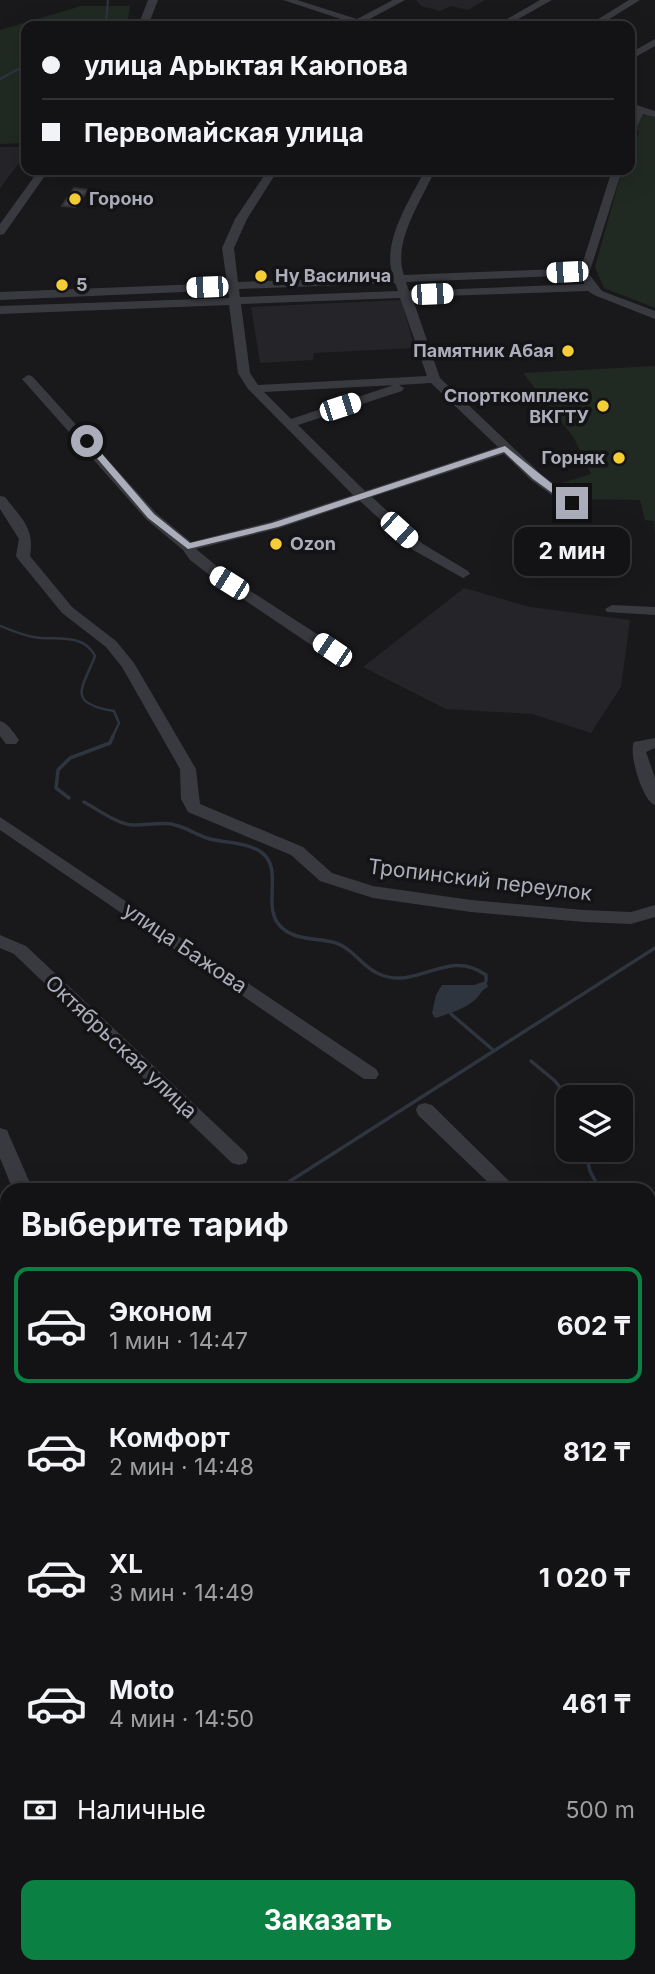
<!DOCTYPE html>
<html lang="ru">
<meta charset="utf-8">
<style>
:root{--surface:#131214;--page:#1c1b1d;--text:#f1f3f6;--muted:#9d9ea0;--line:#323234;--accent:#0b8043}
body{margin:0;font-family:Inter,sans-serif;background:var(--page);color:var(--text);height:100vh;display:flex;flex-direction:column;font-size:26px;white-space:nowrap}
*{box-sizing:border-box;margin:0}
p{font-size:23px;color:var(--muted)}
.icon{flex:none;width:38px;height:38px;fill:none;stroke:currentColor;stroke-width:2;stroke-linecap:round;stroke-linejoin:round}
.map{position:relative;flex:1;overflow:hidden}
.panel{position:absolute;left:0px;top:1183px;width:656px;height:791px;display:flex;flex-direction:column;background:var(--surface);border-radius:21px 21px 0 0;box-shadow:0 7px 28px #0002,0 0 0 2px var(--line)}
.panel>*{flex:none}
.banner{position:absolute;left:21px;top:21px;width:614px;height:154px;border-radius:14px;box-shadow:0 7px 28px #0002,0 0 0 2px var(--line);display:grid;align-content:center;height:154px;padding:0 21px;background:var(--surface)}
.fabs{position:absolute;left:556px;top:1085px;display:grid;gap:14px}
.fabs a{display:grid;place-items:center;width:77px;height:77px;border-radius:14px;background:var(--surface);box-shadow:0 7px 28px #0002,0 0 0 2px var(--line);font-size:35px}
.end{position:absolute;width:32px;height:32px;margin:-16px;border:9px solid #abaeba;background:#111;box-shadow:0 0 0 4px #111}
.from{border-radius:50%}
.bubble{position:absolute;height:49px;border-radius:14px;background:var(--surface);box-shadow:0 7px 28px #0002,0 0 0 2px var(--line);font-size:23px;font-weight:700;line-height:49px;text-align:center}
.car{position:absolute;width:21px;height:42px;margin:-21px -10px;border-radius:9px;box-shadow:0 0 5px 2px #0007;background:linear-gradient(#fff 24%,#345 0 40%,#fff 0 76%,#345 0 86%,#fff 0)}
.banner b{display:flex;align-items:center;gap:24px;height:66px;font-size:26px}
.banner b+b{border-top:2px solid var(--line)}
.banner i{width:18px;height:18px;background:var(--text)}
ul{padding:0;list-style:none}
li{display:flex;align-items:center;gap:21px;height:116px;margin:0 14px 10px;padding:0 7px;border:4px solid transparent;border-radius:14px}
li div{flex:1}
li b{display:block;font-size:26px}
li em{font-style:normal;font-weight:700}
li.selected{border-color:var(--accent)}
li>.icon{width:63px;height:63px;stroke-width:1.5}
h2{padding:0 21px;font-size:32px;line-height:84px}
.pay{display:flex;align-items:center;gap:18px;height:77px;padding:0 21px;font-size:26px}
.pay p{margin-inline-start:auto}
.action{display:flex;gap:14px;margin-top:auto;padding:14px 21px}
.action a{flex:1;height:80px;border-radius:14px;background:var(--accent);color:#fff;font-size:28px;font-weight:700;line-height:80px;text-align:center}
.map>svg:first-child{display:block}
.built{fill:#252428}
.green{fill:#202922}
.water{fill:#2e353f}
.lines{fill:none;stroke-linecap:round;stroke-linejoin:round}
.stream-far3{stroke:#2e353f;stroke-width:2}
.stream-far2{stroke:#2e353f;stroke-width:2.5}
.stream-far1{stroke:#2e353f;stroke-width:3.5}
.stream{stroke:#2e353f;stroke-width:4.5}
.building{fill:#434348;stroke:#333237;stroke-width:2}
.minor{fill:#393a40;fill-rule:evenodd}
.route{fill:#abaeba}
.poi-dot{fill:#f4cd37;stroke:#141316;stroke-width:2.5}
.labels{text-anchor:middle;stroke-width:7;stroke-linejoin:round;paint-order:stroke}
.far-poi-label{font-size:18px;font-weight:bold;fill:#abaeba;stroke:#141316;text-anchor:start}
.street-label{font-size:21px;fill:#abaeba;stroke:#141316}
</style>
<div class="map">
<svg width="655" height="1974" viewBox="0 0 655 1974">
<rect width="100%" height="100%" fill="#19181b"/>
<g class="built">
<path d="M416,0H485L468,10L451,6L440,11L421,6Z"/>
<path d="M0,147H26V154L0,188Z"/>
<path d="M401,300L415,348L314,353L313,360L260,363L251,307Z"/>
<path d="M464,588L530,607L630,620L621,687L591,733L532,714L446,709L363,667Z"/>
<path d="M7,1508V1789L0,1795V1513Z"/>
</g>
<g class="green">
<path d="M81,6H130L127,26H26V143L0,144V30Z"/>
<path d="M647,114L655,117V308L604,288L595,267L622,170H630V149H633L639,132L635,129L641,115Z"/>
<path d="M655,366V541L654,521L645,520L640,500L570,499L553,486L591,474L574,438L523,373Z"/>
</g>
<path class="water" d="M486,981L488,987C481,990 481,994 476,999C465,1009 449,1014 435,1018L432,1013L436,995L442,985H474Z"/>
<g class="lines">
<g class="stream-far3">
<path d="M108,0L106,23L109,26"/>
<path d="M0,79L26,65"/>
</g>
<path class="stream-far2" d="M0,626C11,630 22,635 33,637C55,641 83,632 95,656C83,688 65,703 114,711L119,723L112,738"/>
<g class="stream-far1">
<path d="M69,798L56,788L58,770L70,758L110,743L113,736"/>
<path d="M84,802C99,810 115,823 132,825C146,826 161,821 175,825C189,828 200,838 215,840C230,843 248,843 261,852C283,867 264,902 277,922C290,942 317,937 336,943C354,949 362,967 379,974C418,991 447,947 486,975V981"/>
<path d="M451,1014L492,1049"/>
<path d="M531,1061L555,1081L569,1099"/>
<path d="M585,1150L590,1171L600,1190"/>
<path d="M276,1190L655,948"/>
<path d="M649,1249L655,1252"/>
</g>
<g class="stream">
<path d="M0,1366L7,1362"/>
<path d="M649,1882L655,1887"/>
</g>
</g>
<path class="building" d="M74,188L88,190L75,207L62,206Z"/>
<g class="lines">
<g class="minor">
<path d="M148,0H158L148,26H138Z"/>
<path d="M283,0H297L357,19L393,0H405L366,21L376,26H362Z"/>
<path d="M540,0H552L506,26H495Z"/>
<path d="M629,0H640L598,26H587Z"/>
<path d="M655,39V46L630,60V53Z"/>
<path d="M630,103L655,111V117L643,114L635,130L630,133V116L635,111L630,109Z"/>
<path d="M39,170H49L4,234L0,235V224Z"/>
<path d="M268,170H278L247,219L234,248L238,282L393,276C381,242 410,200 425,170H435C422,200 392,242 404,275L581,268L612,170H622L589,274L602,291L655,311V319L594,295L588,291L412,297L440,378L541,474L579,503L572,507L567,506L531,480L504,454L372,497L423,544L468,571L470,574L463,578L413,550L360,501L280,528L196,549L235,581L337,647L345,658L338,663L225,587L190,560L183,550L146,519L22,379L28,375L32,376L156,513L191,542L270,522L353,495L248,389L238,373L229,305L0,314V306L229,298L228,290L0,300V292L227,283L222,248L235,219ZM584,275V284L409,291L406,282ZM395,283L398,291L240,297L239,289ZM400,298L427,376L258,385L250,373L241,304ZM431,383L498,447L365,491L298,425L402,391L404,388L399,385ZM394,385L291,419L264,392L396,385Z"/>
<path d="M0,496L5,497C21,518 35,528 30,556L72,607L116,641L134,663L196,769L200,804L303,847L332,873L373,886L471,900L584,910L631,912L655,905V917L631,924L584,922L471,912L373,898L320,881L291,855L188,812L181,799L180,769L122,667L106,647L62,613L18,559L16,556L19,539L0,509Z"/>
<path d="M612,605L655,607V615L607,612L605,609Z"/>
<path d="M0,721C8,723 14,733 19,740L16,744H6L0,736Z"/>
<path d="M655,738V748L646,752L655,778V805C643,802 628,753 634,742Z"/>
<path d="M0,817L376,1069L379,1074L376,1079H364L0,830Z"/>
<path d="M0,935L26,946L246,1153L248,1158L246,1163L239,1165L232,1163L14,954L0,948Z"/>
<path d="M425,1103L432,1105L518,1190H496L418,1115L416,1110L418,1105Z"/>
<path d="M0,1128L7,1130L9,1135L33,1190H13L0,1158Z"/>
<path d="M649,1316L655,1318V1340L649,1338Z"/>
<path d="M326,1967H353L356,1974H329Z"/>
<path d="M552,1967H578L580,1974H554Z"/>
</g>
</g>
<path class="route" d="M84,440H90L154,514L190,543L272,523L505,446L576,503L569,505L533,479L504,452L278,527L188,549L148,518L84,443Z"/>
<g class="poi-dot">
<circle cx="75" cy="199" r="7"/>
<circle cx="261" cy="276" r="7"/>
<circle cx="62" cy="285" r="7"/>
<circle cx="568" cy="351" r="7"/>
<circle cx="603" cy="406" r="7"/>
<circle cx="619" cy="458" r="7"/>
<circle cx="276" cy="544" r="7"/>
</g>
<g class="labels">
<g class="far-poi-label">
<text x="89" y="205">Гороно</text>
<text x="275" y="282">Ну Василича</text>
<text x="76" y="291">5</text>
<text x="554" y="357" text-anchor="end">Памятник Абая</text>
<text x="589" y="402" text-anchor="end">Спорткомплекс<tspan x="589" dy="21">ВКГТУ</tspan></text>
<text x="605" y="464" text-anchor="end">Горняк</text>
<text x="290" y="550">Ozon</text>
</g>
<g class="street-label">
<text transform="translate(480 880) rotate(7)" y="7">Тропинский переулок</text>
<text transform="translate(185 948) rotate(34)" y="7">улица Бажова</text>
<text transform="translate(121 1047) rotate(43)" y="7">Октябрьская улица</text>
</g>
</g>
</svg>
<div class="fabs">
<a><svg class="icon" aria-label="layers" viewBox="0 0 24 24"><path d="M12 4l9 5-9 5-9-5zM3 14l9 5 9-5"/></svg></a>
</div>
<i class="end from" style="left:87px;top:441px"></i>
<i class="end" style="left:572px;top:503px"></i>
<div class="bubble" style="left:514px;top:527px;width:116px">2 мин</div>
<i class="car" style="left:567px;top:272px;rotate:267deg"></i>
<i class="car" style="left:207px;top:287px;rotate:268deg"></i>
<i class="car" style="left:432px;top:294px;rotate:88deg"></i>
<i class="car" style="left:340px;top:407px;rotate:72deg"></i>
<i class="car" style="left:399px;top:530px;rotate:132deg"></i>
<i class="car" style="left:229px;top:583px;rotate:302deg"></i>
<i class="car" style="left:332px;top:650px;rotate:304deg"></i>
<div class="banner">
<b><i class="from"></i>улица Арыктая Каюпова</b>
<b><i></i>Первомайская улица</b>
</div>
<section class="panel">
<h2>Выберите тариф</h2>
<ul>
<li class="selected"><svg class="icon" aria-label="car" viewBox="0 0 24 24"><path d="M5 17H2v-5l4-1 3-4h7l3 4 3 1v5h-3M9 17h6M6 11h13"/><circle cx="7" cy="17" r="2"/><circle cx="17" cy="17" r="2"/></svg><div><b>Эконом</b><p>1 мин · 14:47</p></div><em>602 ₸</em></li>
<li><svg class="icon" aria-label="car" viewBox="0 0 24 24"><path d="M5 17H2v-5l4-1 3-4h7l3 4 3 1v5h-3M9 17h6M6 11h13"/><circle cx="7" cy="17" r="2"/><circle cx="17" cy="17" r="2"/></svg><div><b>Комфорт</b><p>2 мин · 14:48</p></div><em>812 ₸</em></li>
<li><svg class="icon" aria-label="car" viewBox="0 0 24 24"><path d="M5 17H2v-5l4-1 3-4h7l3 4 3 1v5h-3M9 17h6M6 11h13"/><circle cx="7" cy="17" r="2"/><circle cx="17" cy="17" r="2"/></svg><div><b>XL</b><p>3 мин · 14:49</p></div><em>1 020 ₸</em></li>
<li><svg class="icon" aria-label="car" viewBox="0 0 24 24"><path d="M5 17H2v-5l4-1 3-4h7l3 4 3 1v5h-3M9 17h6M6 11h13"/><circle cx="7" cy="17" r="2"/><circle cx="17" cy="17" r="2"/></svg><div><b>Moto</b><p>4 мин · 14:50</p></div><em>461 ₸</em></li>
</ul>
<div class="pay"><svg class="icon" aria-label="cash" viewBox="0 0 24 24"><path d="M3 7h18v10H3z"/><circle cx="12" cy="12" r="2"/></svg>Наличные<p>500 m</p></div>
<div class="action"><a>Заказать</a></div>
</section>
</div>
